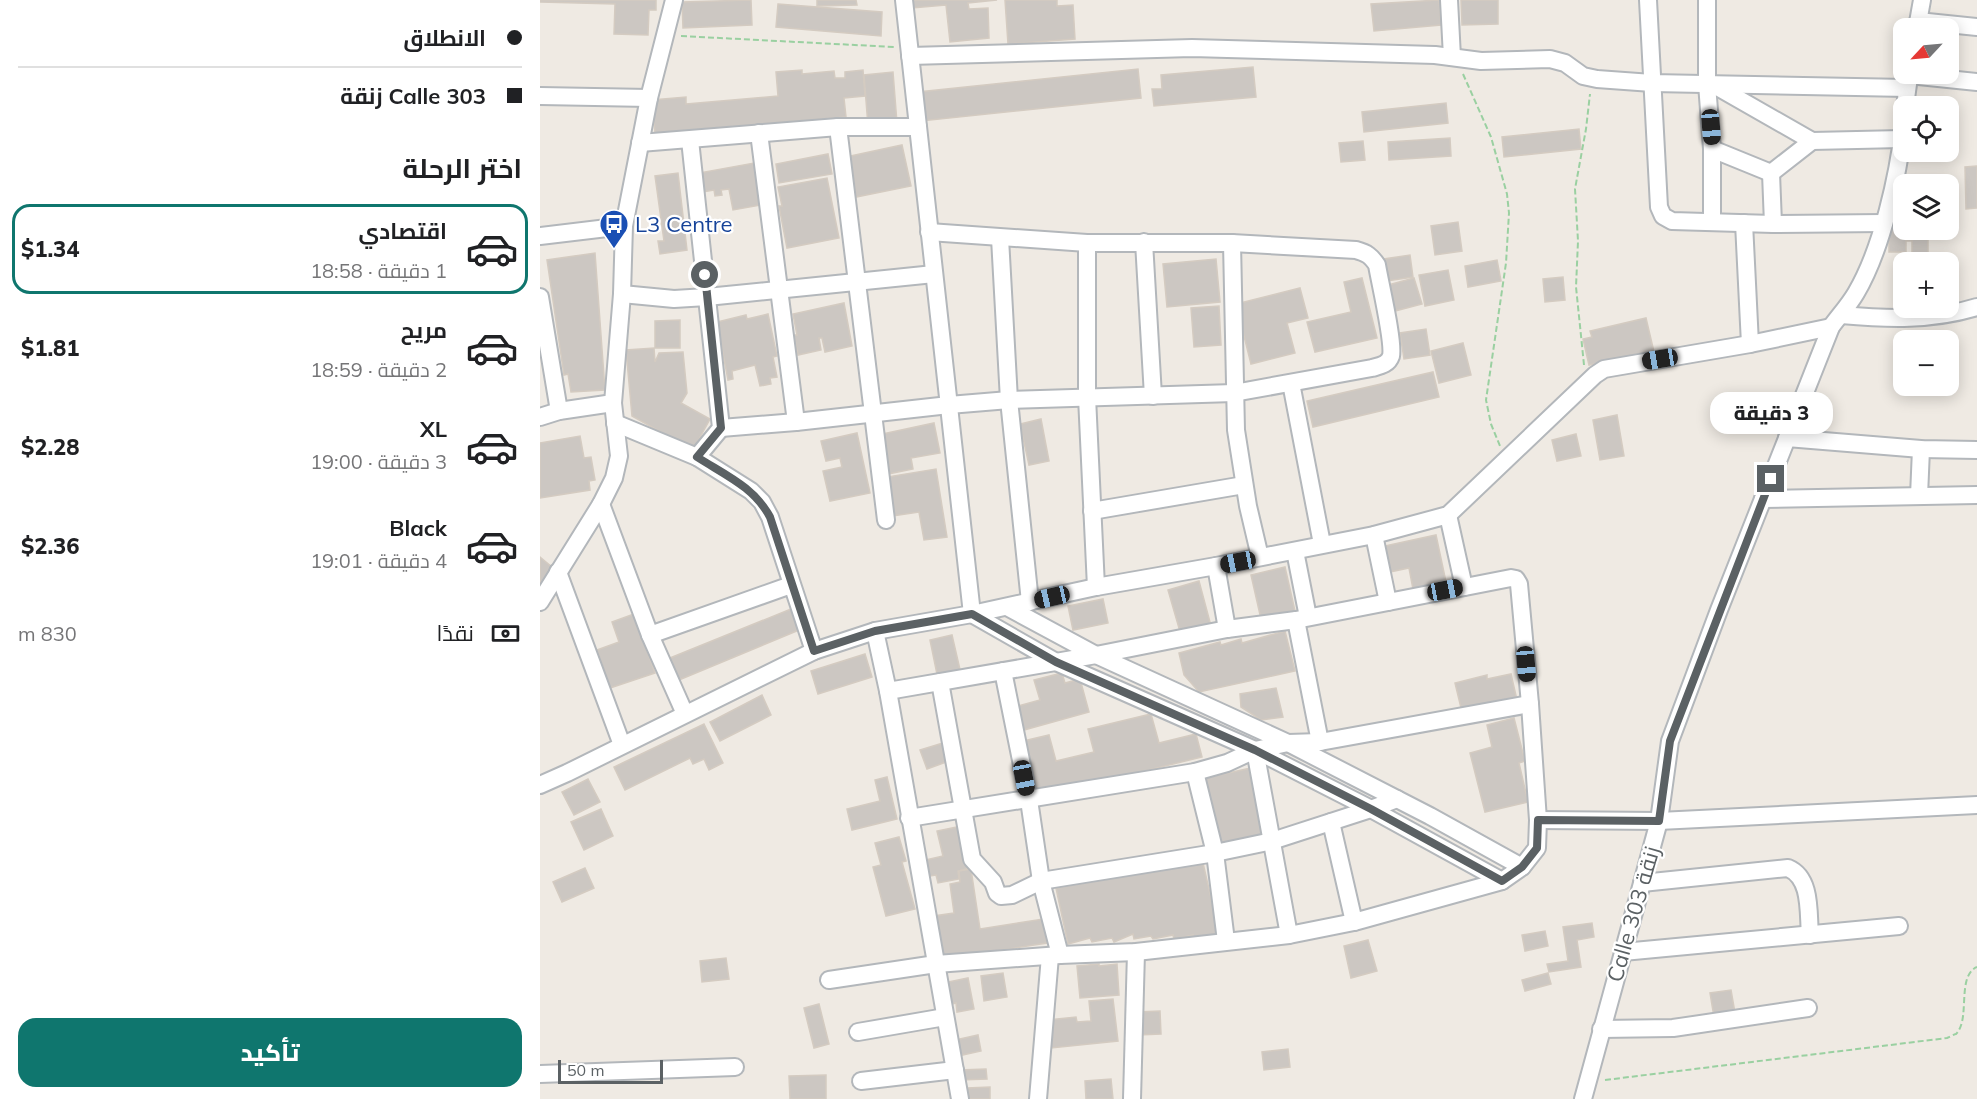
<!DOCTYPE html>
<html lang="ar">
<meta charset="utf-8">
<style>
:root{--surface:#fff;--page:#f6f6f6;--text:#202124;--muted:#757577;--line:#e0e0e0;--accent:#0f766e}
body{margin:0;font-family:Mulish,Cairo,sans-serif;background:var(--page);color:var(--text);direction:rtl;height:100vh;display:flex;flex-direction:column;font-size:22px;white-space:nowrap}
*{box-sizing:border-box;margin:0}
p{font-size:20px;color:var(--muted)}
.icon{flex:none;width:33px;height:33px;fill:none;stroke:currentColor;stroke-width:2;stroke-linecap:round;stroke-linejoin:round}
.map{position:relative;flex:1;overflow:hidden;direction:ltr}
.drawer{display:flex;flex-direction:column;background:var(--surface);width:540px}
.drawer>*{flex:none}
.banner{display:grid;align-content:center;height:132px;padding:0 18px;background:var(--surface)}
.needle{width:39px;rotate:244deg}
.fabs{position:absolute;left:1353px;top:18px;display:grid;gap:12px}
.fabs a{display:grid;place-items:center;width:66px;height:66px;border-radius:12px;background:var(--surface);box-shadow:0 3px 15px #0003;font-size:30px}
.scale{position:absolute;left:18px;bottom:15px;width:105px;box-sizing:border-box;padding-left:6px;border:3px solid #5b6164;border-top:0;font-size:16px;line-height:21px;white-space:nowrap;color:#5b6164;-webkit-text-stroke:4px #fff;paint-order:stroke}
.end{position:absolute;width:27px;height:27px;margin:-14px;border:8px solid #5b6164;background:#fff;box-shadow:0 0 0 3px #fff}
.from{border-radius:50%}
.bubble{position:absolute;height:42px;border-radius:18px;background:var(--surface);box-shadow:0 3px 15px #0003;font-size:20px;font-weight:800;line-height:42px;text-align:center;direction:rtl}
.car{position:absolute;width:18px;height:36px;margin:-18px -9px;border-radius:8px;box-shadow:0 0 4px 2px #0007;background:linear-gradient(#222 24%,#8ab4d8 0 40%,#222 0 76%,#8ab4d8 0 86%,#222 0)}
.banner b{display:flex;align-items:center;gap:21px;height:57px;font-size:22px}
.banner b+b{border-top:2px solid var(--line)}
.banner i{width:15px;height:15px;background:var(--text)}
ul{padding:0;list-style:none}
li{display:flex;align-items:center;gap:18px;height:90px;margin:0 12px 9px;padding:0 6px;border:3px solid transparent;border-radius:18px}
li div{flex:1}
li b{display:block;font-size:22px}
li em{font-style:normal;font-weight:800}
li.selected{border-color:var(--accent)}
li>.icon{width:54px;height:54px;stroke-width:1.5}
h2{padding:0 18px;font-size:27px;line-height:72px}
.pay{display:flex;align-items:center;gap:15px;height:66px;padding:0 18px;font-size:22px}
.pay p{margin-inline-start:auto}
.primary-button{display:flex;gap:12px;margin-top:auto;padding:12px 18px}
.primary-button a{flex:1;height:69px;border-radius:18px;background:var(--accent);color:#fff;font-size:24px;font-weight:800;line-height:69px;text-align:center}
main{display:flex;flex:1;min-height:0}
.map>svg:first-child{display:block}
.building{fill:#ccc7c2;stroke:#d4cbc1;stroke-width:1.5}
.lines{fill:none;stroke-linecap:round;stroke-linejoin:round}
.street-casing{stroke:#b3b7bb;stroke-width:20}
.path{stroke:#9ad0a1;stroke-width:2;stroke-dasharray:6 3;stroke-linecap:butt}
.street{stroke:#fff;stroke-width:16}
.route{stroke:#5b6164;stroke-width:8}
.labels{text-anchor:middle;stroke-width:4.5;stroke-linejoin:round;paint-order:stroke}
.transit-label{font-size:22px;fill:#164399;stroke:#fff;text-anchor:start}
.street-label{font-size:22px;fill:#5b6164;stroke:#fff}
</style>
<main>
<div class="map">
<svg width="1437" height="1099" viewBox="0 0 1437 1099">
<rect width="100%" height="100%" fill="#efeae3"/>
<g class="building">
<path d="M0,0H116V10H109L108,35L74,34L75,4L0,2Z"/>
<path d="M211,0L212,25L143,28L142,2Z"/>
<path d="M277,0H316L317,5L277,6Z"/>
<path d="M371,0H457L428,3L429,9L448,8L449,38L410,42L406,5L372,8Z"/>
<path d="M465,0H517V6L533,5L535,39L468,44Z"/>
<path d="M899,0L901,25L834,31L831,4Z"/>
<path d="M921,0H958V24L922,25Z"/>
<path d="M238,4L342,12L341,36L236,27Z"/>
<path d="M713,67L716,97L614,106L612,89H622L621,75Z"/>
<path d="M598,69L601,98L381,121L378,92Z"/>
<path d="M262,70V74L294,71L295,78H305V72L323,70L325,96L304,98L306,117L115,133L112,100L146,97V104L238,96L236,72Z"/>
<path d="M353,72L357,123L328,126L324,75Z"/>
<path d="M906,103L908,123L824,132L822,112Z"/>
<path d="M1039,129L1041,149L964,157L962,137Z"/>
<path d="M910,138L911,156L849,160L848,142Z"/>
<path d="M823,141L825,160L801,162L799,143Z"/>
<path d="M362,145L371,186L316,197L310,156Z"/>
<path d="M288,154L292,174L239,183L236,164Z"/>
<path d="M214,163L221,205L193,210L189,189L181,190L182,195L175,196L174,190L163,192L159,173Z"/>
<path d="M1437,166V208L1426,209L1425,167Z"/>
<path d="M138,173L147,250L120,254L118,241H124L115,176Z"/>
<path d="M287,178L299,238L247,248L239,206H242L238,187Z"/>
<path d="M1349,219H1364V230H1388V253H1372V241H1366V252H1349Z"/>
<path d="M918,222L922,251L895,255L891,226Z"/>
<path d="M55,253L65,390L31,392L28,374L24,375L7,260Z"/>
<path d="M870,255L873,277L847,281L844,259Z"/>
<path d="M676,259L680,302L627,307L623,264Z"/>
<path d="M957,260L961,281L928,287L925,266Z"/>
<path d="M908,270L914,300L885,306L879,275Z"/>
<path d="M1023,277L1025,300L1005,302L1003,279Z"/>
<path d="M822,278L837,338L775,352L767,322L811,312L804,282Z"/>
<path d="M874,278L882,304L855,311L848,285Z"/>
<path d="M760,288L768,318L747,323L755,353L711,364L696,304Z"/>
<path d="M304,303L312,346L285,352L282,338H279L281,350L258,355L254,335H257L253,314Z"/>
<path d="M679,306L681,345L654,347L651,308Z"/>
<path d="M228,314L237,356L233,357L237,377L230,378L231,384L220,386L215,365L192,371L193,379L188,380L177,322L206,315L207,319Z"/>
<path d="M1106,318L1114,352L1049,365L1043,339L1052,337L1050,331Z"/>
<path d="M140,320V348H115V321Z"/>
<path d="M886,329L890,355L864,359L860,333Z"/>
<path d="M923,343L931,375L899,383L891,351Z"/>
<path d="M114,348L115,362L119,353L143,352L147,393L141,403L170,419L153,450L92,416L86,350Z"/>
<path d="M893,372L899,397L773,427L767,401Z"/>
<path d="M1077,415L1084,456L1060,460L1053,420Z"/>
<path d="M501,419L509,461L489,465L480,424Z"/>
<path d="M394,423L400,453L371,458L373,469L348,474L342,434Z"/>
<path d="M317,433L330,493L290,501L283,471L302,467L300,458L286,461L281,441Z"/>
<path d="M1036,434L1041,456L1017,461L1012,440Z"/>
<path d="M40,436L44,458L51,457L55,480L49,481L50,490L0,498V443Z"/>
<path d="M396,469L407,537L384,540L379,512L353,516L347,477Z"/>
<path d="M896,535L906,582L873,589L869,568L845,573L840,547Z"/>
<path d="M0,557L18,572L0,588Z"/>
<path d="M745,567L755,611L721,619L711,575Z"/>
<path d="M659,581L671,626L641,635L628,590Z"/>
<path d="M563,599L568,623L533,630L528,606Z"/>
<path d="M251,609L259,630L139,680L130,658Z"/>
<path d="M94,614L115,673L70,688L57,650L79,642L72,622Z"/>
<path d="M745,631L755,671L659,692L644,675L639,653L680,642L681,645L701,639L702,643Z"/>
<path d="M412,635L421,674L398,679L390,640Z"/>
<path d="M325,654L332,677L278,694L271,671Z"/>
<path d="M522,673L525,683L540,679L549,712L484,730L478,706L500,700L494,680Z"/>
<path d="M971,674L977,700L922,712L915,683L947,675V679Z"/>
<path d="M736,688L743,717L721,720L701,707L700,694Z"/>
<path d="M222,695L231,715L180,741L170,722Z"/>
<path d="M611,714L619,743L656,734L662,757L497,797L483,741L509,735L516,761L554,752L548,729Z"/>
<path d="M974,718L985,761L979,763L988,802L945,812L930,753L952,747L947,725Z"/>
<path d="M164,724L183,763L169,770L164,759L153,764L150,758L85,790L74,767Z"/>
<path d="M403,743L409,761L387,769L380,750Z"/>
<path d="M711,768L726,834L676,845L661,779Z"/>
<path d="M347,777L357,819L312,830L307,809L340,801L335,780Z"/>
<path d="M48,779L60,802L34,815L22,792Z"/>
<path d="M61,809L73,836L44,850L31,822Z"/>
<path d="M422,826L430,868L418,871L419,879L398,883L396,875L384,877L381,861L403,856L397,831Z"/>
<path d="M359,837L366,861L362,862L375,909L346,916L333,867L341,865L335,843Z"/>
<path d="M663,863L679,933L653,939V935L634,939L633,935L613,939L611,936L594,939L593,934L574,942L572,938L552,942L550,938L528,944L516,888Z"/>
<path d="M45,868L54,888L22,902L13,882Z"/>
<path d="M431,869L440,929L503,919L507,943L402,959L394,916L414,913L410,884L420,882L419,871Z"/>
<path d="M1052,923L1054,937L1037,940L1041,967L1009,972L1007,964L1028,961L1023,927Z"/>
<path d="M1005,931L1008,946L985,951L982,935Z"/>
<path d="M828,940L837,971L811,978L804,946Z"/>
<path d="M186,958L189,979L162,982L160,961Z"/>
<path d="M559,964V966L577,964L579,995L540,998L537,966Z"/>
<path d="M463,973L467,997L444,1001L441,976Z"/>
<path d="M1008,973L1011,984L985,991L982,980Z"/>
<path d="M428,978L434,1009L417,1012L416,1003L412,1004L408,982Z"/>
<path d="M1191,990L1195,1013L1174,1017L1170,993Z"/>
<path d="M573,999L578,1041L511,1048L508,1020L536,1017L537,1022L551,1021L549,1001Z"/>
<path d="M279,1004L289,1044L274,1048L264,1008Z"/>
<path d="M620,1011L621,1034L598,1035L597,1012Z"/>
<path d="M438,1035L441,1051L418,1056L415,1040Z"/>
<path d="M748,1049L750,1067L724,1070L722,1052Z"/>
<path d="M446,1069L447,1079L420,1080L419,1070Z"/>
<path d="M286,1075V1099H250L249,1076Z"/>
<path d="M571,1079L573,1099H546L545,1081Z"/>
<path d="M450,1087V1099H427V1088Z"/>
</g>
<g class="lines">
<g class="street-casing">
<g id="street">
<path d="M364,0L432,614L516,662L715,750L831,809L962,881"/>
<path d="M909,0L912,57"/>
<path d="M1108,0L1119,207L1123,216L1132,221L1233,224L1344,223"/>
<path d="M1167,0V84L1172,149V221"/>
<path d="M1378,21L1437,27"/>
<path d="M1377,28L1382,0"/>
<path d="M370,56L652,48L895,55L941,61L1010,59L1025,63L1043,76L1057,79L1112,83L1367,88"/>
<path d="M1369,75L1437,82"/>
<path d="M1174,85L1272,141L1362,139"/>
<path d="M0,96L109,98"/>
<path d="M1365,106L1369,77"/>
<path d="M298,127L346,520"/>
<path d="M219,133L256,422"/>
<path d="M150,140L181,428L157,457"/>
<path d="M100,143L298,127H378"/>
<path d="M1172,149L1231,173"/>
<path d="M1231,173L1272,141"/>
<path d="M1231,173L1233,224"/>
<path d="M1204,223L1210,344"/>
<path d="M0,236L84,226"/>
<path d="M460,238L469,400L490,602"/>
<path d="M604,242L613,396"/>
<path d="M547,243V397L556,587"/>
<path d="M692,243L696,430L708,506L720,557"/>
<path d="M82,294L134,299L167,297L394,274"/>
<path d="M0,297L19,411"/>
<path d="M1301,315C1347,319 1392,321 1437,307"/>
<path d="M751,383L782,544"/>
<path d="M0,417L19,411L73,403"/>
<path d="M75,423L157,457L211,491L222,502L230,517L274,651"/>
<path d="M181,428L256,422L409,405L469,400L694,393L832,368C839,366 848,365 851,356C854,342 840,283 837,265C831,256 827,253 816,250L692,243H547L389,232"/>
<path d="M1247,438L1381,449L1437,450"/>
<path d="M1379,496L1381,449"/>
<path d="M1223,499L1437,495"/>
<path d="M61,504L110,635L145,714"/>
<path d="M552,511L704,485"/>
<path d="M908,515L924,587"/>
<path d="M834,535L848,602"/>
<path d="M755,551L768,617"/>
<path d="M676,566L687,629"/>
<path d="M18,572L82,745"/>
<path d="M0,602L61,504L74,478L79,456L73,403L82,294L84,226L109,98L134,0"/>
<path d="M467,607L556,655L748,743L890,816L982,867"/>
<path d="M756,620L780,742"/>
<path d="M335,631L348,691L420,1099"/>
<path d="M110,635L251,585"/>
<path d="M463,671L489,800L501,881L520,955"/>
<path d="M400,682L432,859L453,882L457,893L461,896L472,895L501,881L675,853L732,841L831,809L857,799"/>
<path d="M715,750L749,935"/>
<path d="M655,772L675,853L686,941"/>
<path d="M0,785L27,773L274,651L335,631L432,614L556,587L676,566L834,535L908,515L1055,375L1064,369L1210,344L1291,327"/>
<path d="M369,818L655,772L687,763L715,750L748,743L780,742L990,704"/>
<path d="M998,820L1119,821L1437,805"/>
<path d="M791,822L814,922"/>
<path d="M1102,883L1248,868C1272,878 1268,913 1270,935"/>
<path d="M1083,952L1359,926"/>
<path d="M289,980L396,964L520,955L596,952L749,935L814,922L962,881L982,867L997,848L998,820L990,704L979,584L976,579L971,578L756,620L687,629L556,655L348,691"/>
<path d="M1061,1029L1133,1028L1268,1008"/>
<path d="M318,1032L405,1017"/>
<path d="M0,1074L195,1067"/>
<path d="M321,1081L415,1070"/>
<path d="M498,1099L510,956"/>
<path d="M592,1099L596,952"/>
<path d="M1043,1099L1119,821L1130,741L1179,610L1291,327C1299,316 1309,305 1316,293C1342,249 1358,176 1364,125"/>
</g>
</g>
<g class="path">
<path d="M141,36L354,47"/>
<path d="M923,74L951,137L967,194L969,213L966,263L946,400L951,424L960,446"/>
<path d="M1044,365L1036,287L1038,241L1035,189L1046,129L1050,94"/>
<path d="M1065,1080L1407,1038C1407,1038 1415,1034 1416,1034C1431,1019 1416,976 1437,967"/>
</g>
<use href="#street" class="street"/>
</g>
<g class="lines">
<path class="route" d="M165,275L181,428L157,457C185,475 214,487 230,517L274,651L335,631L432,614L516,662L715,750L831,809L962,881L982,867L997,848L998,820L1119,821L1130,741L1231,479"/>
</g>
<defs>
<g id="bus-pin" transform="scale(1.5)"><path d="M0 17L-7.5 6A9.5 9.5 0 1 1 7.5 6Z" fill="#1a4fb4" stroke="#fff"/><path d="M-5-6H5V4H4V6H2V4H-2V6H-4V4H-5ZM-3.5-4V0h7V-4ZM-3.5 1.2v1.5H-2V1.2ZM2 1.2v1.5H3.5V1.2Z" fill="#fff"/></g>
</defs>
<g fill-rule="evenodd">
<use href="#bus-pin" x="74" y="224"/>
</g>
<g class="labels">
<g class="transit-label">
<text x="95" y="232">L3 Centre</text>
</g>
<g class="street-label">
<text transform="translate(1093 914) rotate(-74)" y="8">Calle 303 زنقة</text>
</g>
</g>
</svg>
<div class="fabs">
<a><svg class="needle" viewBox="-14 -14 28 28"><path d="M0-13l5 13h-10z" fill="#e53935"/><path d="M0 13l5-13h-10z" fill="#757577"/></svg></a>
<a><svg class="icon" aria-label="locate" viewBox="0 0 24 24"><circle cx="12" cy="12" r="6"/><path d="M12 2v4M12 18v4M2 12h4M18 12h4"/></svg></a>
<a><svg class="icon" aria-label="layers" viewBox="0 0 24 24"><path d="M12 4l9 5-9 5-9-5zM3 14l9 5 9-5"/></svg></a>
<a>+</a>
<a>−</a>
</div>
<div class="scale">50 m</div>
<i class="end from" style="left:165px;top:275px"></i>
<i class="end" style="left:1231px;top:479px"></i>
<div class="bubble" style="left:1170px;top:392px;width:123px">3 دقيقة</div>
<i class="car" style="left:1171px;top:127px;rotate:175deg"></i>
<i class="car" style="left:1120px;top:359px;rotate:261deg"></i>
<i class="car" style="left:698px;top:562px;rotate:259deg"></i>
<i class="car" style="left:905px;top:590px;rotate:79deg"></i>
<i class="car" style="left:512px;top:597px;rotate:257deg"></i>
<i class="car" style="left:986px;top:664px;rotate:175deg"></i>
<i class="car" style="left:484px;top:778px;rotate:169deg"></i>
</div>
<section class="drawer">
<div class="banner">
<b><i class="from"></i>الانطلاق</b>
<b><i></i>Calle 303 زنقة</b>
</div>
<h2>اختر الرحلة</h2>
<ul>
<li class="selected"><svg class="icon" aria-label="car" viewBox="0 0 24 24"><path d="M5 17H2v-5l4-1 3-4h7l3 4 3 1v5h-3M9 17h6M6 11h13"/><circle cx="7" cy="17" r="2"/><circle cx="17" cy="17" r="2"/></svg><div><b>اقتصادي</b><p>1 دقيقة · 18:58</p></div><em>$1.34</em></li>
<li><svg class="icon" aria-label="car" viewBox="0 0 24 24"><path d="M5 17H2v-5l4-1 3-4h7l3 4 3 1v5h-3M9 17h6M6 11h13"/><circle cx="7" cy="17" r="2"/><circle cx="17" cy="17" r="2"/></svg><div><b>مريح</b><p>2 دقيقة · 18:59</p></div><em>$1.81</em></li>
<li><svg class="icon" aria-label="car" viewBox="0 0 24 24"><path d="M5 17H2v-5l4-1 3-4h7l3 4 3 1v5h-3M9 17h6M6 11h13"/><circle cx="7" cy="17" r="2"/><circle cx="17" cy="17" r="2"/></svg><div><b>XL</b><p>3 دقيقة · 19:00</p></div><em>$2.28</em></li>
<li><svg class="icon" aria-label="car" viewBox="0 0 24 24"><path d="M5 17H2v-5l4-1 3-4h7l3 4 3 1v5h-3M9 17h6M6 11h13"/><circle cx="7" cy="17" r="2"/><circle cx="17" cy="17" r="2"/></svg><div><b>Black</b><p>4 دقيقة · 19:01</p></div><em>$2.36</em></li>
</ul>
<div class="pay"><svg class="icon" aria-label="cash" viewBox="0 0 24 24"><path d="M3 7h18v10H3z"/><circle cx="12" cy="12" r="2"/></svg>نقدًا<p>830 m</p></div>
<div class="primary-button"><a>تأكيد</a></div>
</section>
</main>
